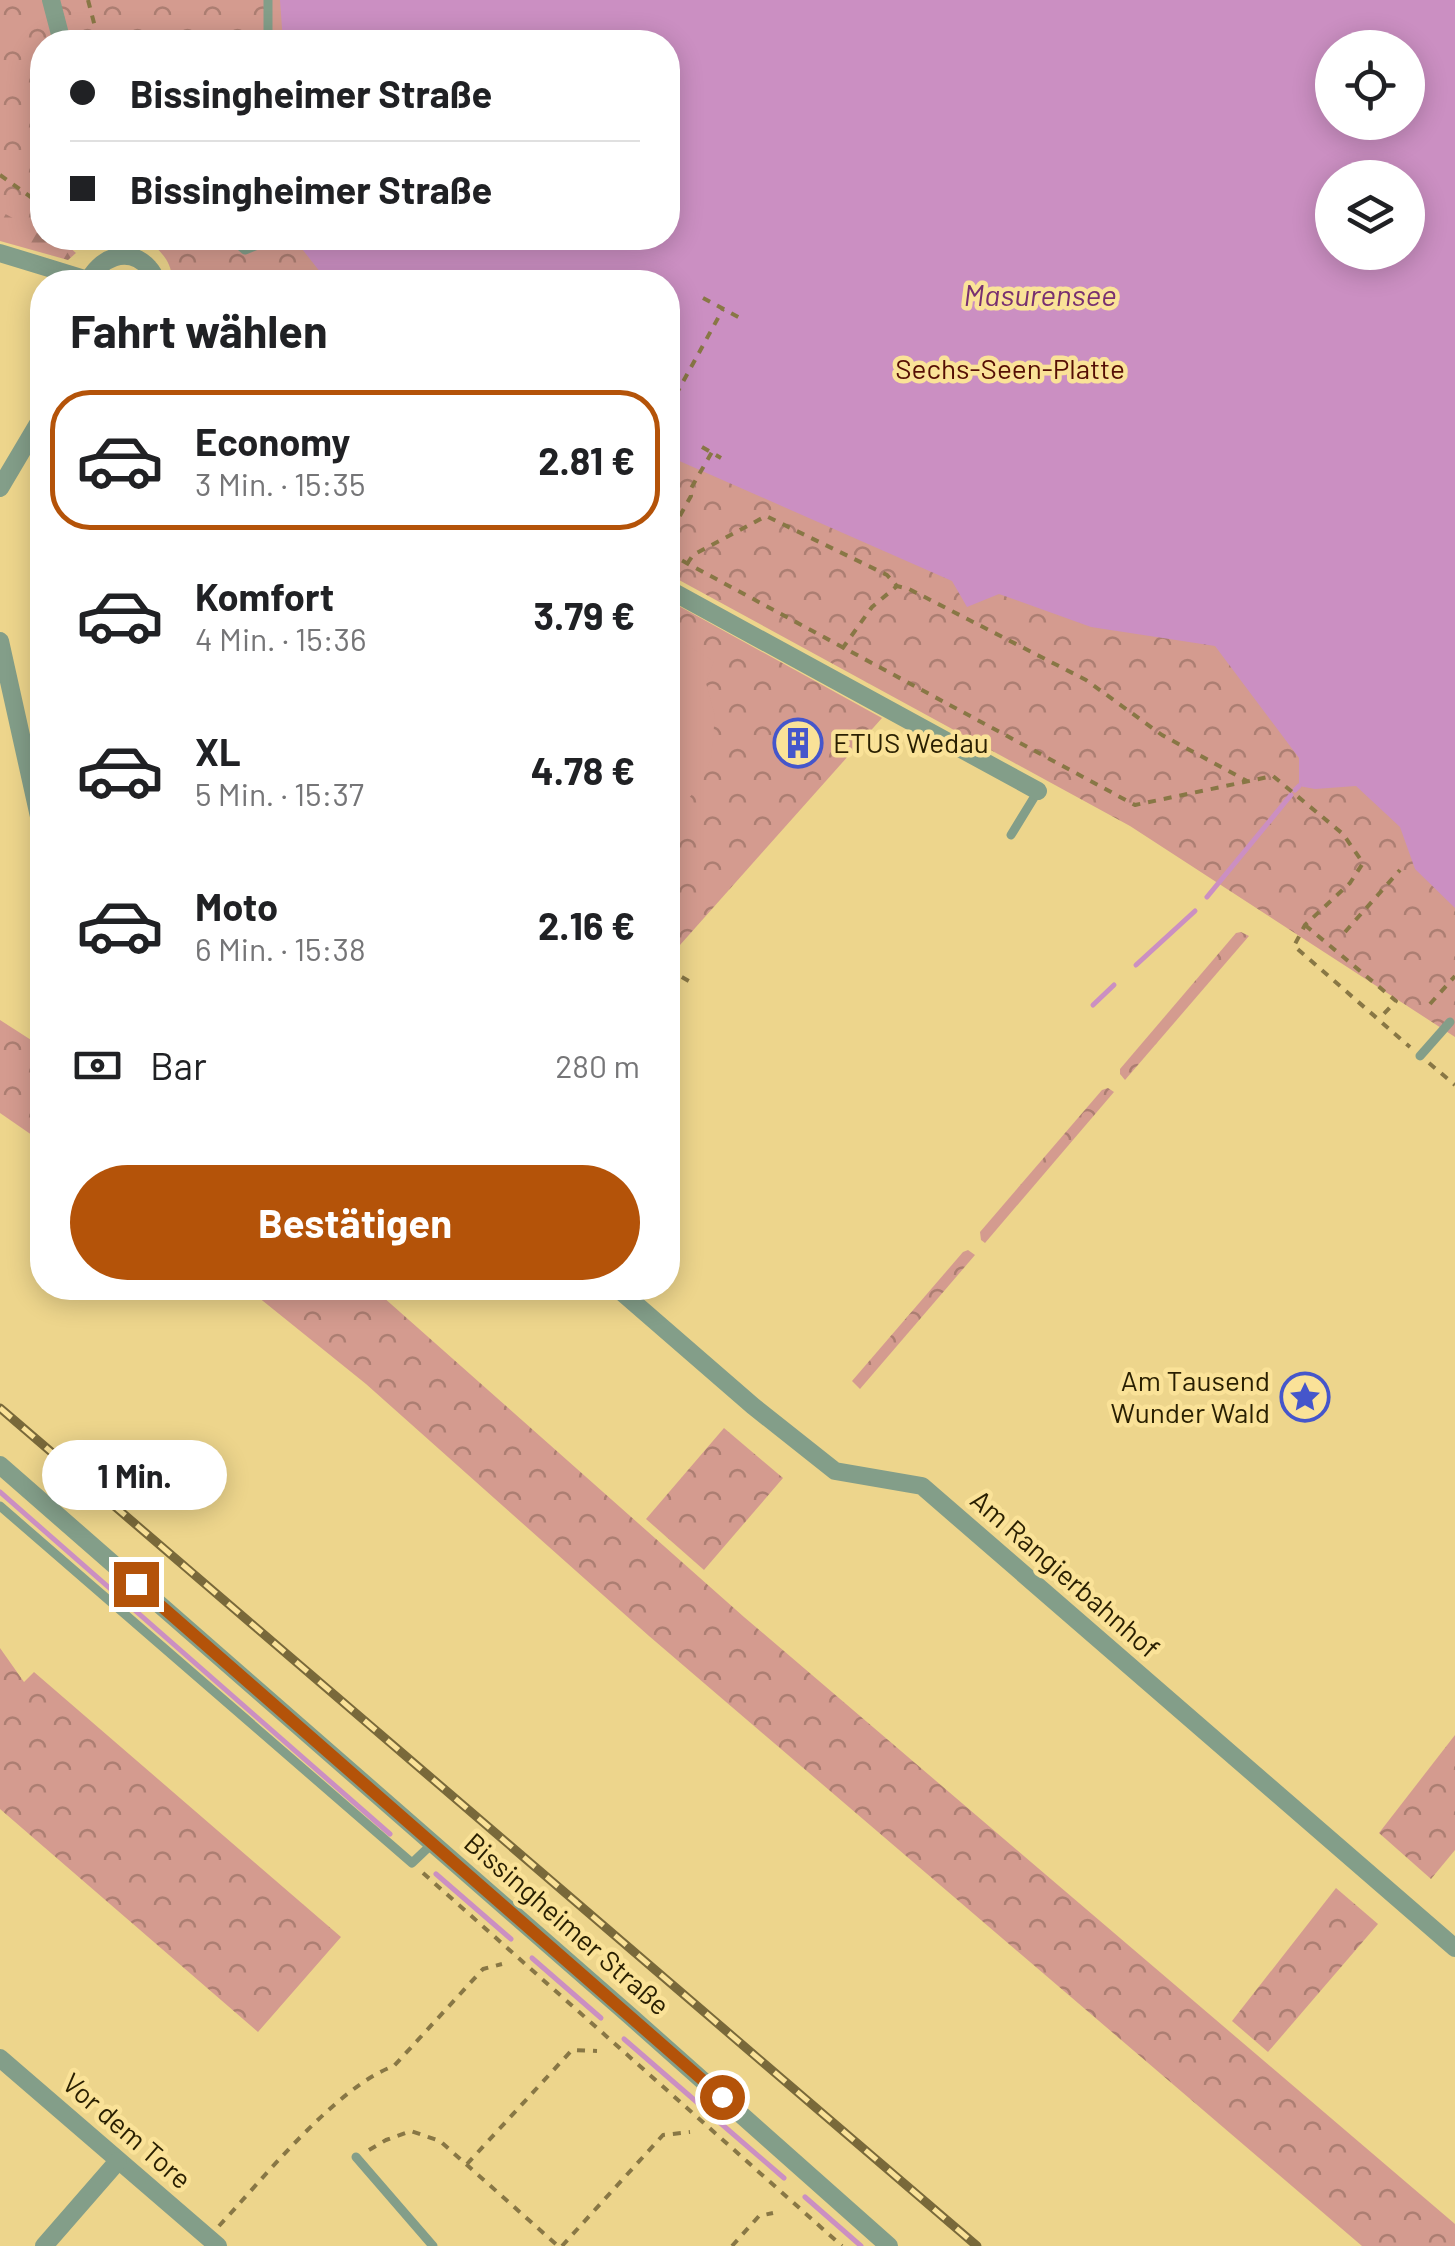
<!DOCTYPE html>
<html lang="de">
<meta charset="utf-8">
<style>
:root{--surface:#fff;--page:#f2f2f2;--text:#202124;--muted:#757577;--line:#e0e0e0;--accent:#b45309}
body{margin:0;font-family:Barlow,sans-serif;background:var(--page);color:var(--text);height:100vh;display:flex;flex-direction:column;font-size:38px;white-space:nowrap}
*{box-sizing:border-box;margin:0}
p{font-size:32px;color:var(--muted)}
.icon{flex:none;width:55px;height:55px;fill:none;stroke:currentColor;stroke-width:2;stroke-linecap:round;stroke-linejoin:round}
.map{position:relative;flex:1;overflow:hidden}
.drawer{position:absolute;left:30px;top:270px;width:650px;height:1030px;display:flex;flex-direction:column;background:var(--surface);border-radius:40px;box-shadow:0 5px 25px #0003}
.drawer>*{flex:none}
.hud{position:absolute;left:30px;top:30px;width:650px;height:220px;border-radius:40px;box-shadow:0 5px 25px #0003;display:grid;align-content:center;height:220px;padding:0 40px;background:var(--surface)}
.tools{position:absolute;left:1315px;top:30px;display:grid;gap:20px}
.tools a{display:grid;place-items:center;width:110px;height:110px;border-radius:50%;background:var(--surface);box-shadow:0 5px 25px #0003;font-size:50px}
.end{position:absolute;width:45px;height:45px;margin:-22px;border:12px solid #b45309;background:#fff;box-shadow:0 0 0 5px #fff}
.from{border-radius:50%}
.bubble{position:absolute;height:70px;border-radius:35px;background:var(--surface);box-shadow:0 5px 25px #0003;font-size:32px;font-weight:700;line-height:70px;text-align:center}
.hud b{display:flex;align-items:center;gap:35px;height:95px;font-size:38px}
.hud b+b{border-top:2px solid var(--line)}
.hud i{width:25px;height:25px;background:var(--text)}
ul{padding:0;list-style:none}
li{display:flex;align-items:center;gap:30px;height:140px;margin:0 20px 15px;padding:0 20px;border:5px solid transparent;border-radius:40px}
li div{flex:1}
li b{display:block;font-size:38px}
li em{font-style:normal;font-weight:700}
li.selected{border-color:var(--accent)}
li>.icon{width:90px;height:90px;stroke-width:1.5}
h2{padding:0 40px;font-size:45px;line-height:120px}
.pay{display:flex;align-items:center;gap:25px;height:110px;padding:0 40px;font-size:38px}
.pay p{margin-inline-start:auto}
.primary-button{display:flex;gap:20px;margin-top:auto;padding:20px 40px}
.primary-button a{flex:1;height:115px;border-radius:60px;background:var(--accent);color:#fff;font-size:40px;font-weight:700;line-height:115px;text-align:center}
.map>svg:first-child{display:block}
.forest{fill:url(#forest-firs)}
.park{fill:url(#park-crowns);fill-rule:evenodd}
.pitch{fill:#d49b8f}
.water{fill:#cb8fc2;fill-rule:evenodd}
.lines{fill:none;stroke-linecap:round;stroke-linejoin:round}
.stream{stroke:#cb8fc2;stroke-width:5}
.path{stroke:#887745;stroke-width:4;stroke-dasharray:8 8;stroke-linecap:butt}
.lane{stroke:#839e89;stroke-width:9}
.street{stroke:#839e89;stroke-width:18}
.rail-casing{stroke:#79693a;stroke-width:9}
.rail{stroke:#fae298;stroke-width:5;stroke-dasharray:15;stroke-linecap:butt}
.route{stroke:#b45309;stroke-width:12}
.labels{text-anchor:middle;stroke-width:9;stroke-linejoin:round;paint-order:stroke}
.park-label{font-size:28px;fill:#550e04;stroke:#fae298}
.poi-label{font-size:28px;fill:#291f01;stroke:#fae298;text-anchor:start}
.street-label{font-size:28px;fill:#291f01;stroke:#fae298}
.water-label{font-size:30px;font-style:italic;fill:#783070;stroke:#fae298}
</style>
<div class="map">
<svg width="1455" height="2246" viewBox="0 0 1455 2246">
<defs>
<pattern id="forest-firs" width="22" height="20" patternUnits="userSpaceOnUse" patternTransform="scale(2.5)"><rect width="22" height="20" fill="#d49b8f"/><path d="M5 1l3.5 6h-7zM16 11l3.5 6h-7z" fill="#ac7e72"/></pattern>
<pattern id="park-crowns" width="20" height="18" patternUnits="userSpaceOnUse" patternTransform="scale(2.5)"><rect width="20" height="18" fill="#d49b8f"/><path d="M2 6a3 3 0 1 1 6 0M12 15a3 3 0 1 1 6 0" fill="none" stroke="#ac7e72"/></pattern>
</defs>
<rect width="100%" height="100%" fill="#edd58c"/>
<path class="forest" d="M0,0L42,221V238H59L76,253L68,260L0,241Z"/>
<g class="park">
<path d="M0,0H1455V1037L1130,826L668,574V282H172C173,262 160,250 145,238H668V42H42V234L0,211ZM1332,48H1408V122H1332ZM1332,178H1408V252H1332Z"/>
<path d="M668,600L882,718L672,954L668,951Z"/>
<path d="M1241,932L1249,936L1125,1080L1120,1074V1069L1236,933Z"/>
<path d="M0,1020L42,1047V1142L0,1113Z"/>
<path d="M1108,1088L1114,1092L985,1243L981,1240L980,1232L1102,1090Z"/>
<path d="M968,1250L975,1255L860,1389L852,1381L963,1252Z"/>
<path d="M247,1288L374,1289L744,1617L1455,2224V2246H1362L649,1636L366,1384Z"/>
<path d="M724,1428L783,1478L704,1570L646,1519Z"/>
<path d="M0,1648L24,1682L34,1672L341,1937L258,2032L0,1809Z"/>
<path d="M1455,1735V1850L1431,1879L1379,1833Z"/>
<path d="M1336,1888L1378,1924L1268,2052L1232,2021Z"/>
</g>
<path class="pitch" d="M668,635L714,661L706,683L715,716L711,758L701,785L668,820Z"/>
<path class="water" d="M280,0H1455V908L1415,869L1400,827L1356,786L1315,789L1299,786V758L1215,646L1091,627L999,594L967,607L952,581L668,456V282H328L295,240V238H668V42H283ZM1332,48H1408V122H1332ZM1332,178H1408V252H1332Z"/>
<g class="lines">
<g class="stream">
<path d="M1295,790L1299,786"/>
<path d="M1207,897L1291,795"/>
<path d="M1136,965L1195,911"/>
<path d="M1093,1005L1114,985"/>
<path d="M0,1492L390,1834"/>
<path d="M436,1874L511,1939"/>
<path d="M532,1958L601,2018"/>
<path d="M624,2039L699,2104"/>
<path d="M718,2121L784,2178"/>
<path d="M805,2197L861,2246"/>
</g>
<g class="path">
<path d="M88,0L99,42"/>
<path d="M0,175L42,205"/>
<path d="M86,238L97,248"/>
<path d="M295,240L335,238"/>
<path d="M703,298L742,319"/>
<path d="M668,409L723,309"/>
<path d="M702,447L721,458"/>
<path d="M668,516L677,521L691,496L690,490L712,452"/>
<path d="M668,553L1135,805L1273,776L1343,834L1363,863L1350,883L1305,925L1294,946L1410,1047"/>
<path d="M687,564L693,555L766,516L887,575L897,586L909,589L1086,680L1162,735L1247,781"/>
<path d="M842,649L872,607L897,586"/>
<path d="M1305,925L1396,1001L1379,1019"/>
<path d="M1345,932L1400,870"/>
<path d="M668,969L692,983"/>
<path d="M1430,1004L1455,976"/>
<path d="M1429,1063L1455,1085"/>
<path d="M423,1873L842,2246"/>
<path d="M369,2150L386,2140L411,2131L440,2141L558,2246"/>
<path d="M467,2164L572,2050L597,2051"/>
<path d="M219,2226C262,2180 337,2086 394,2066L483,1969L502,1964"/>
<path d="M562,2246L663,2135L690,2132"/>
<path d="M732,2246L759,2216L773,2213"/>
</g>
<g class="lane">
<path d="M268,0V42"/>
<path d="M231,238L245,250L268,241V238"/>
<path d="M1011,835L1038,791"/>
<path d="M1420,1056L1450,1022"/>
<path d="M0,1506L412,1863L433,1843"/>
<path d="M356,2157L433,2246"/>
</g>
<g class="street">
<path d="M51,0L62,42"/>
<path d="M0,253L88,280"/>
<path d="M88,282C98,259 128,244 149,268C153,272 155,277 157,282"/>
<path d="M0,488L42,417"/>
<path d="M668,589L1038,791"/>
<path d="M0,641L42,830"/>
<path d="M617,1288L753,1406L835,1471L922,1486L1455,1948"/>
<path d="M0,1465L629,2015L889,2246"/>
<path d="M0,2058L218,2246"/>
<path d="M44,2246L118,2161"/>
</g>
<g class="rail-casing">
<path id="rail" d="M0,1408L977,2246"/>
</g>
<use href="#rail" class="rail"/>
</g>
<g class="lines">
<path class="route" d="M136,1584L722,2097"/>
</g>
<defs>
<g id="building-ring" transform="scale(2.5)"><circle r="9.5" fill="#fae298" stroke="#4556cb" stroke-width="1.5"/><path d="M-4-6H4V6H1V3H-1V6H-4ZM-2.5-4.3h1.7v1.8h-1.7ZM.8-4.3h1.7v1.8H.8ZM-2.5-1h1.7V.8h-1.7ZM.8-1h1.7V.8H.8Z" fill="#4556cb"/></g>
<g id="sight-ring" transform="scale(2.5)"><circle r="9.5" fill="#fae298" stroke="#4556cb" stroke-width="1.5"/><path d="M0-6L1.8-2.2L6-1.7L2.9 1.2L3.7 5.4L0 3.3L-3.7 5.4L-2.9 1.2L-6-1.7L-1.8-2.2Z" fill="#4556cb"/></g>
</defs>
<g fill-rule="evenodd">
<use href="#building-ring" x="798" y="743"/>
<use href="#sight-ring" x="1305" y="1397"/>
</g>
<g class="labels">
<g class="park-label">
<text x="1010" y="379">Sechs-Seen-Platte</text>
</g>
<g class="poi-label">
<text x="833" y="753">ETUS Wedau</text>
<text x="1270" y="1391" text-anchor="end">Am Tausend<tspan x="1270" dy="32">Wunder Wald</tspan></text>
</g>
<g class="street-label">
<text transform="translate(1065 1574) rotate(41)" y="10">Am Rangierbahnhof</text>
<text transform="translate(567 1924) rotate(41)" y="10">Bissingheimer Straße</text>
<text transform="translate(127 2131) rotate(41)" y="10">Vor dem Tore</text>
</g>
<g class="water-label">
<text x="1040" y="306">Masurensee</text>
</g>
</g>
</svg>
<div class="tools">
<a><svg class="icon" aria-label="locate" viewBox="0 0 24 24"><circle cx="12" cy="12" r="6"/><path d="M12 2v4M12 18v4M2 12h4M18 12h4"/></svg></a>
<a><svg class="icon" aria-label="layers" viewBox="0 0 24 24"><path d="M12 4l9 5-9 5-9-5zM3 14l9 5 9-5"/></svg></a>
</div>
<i class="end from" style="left:722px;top:2097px"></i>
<i class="end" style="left:136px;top:1584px"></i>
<div class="bubble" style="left:42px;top:1440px;width:185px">1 Min.</div>
<div class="hud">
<b><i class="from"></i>Bissingheimer Straße</b>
<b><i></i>Bissingheimer Straße</b>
</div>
<section class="drawer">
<h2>Fahrt wählen</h2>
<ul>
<li class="selected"><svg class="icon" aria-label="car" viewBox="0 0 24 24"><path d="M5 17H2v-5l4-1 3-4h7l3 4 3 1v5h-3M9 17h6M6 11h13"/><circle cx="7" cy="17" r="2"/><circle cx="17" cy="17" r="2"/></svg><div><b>Economy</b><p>3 Min. · 15:35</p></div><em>2.81 €</em></li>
<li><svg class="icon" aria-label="car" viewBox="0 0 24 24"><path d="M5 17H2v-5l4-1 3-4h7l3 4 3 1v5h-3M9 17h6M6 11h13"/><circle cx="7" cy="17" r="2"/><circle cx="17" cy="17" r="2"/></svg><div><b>Komfort</b><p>4 Min. · 15:36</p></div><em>3.79 €</em></li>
<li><svg class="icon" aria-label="car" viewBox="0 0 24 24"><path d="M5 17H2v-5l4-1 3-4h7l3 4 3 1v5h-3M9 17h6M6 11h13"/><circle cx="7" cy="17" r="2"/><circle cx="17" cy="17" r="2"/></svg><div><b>XL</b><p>5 Min. · 15:37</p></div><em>4.78 €</em></li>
<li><svg class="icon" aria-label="car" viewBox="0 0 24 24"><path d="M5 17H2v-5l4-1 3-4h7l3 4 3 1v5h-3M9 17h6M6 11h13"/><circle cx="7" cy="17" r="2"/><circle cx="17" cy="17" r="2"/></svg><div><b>Moto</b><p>6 Min. · 15:38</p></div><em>2.16 €</em></li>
</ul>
<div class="pay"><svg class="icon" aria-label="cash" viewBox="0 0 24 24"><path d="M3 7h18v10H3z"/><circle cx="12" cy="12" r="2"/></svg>Bar<p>280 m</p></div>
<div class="primary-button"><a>Bestätigen</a></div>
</section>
</div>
